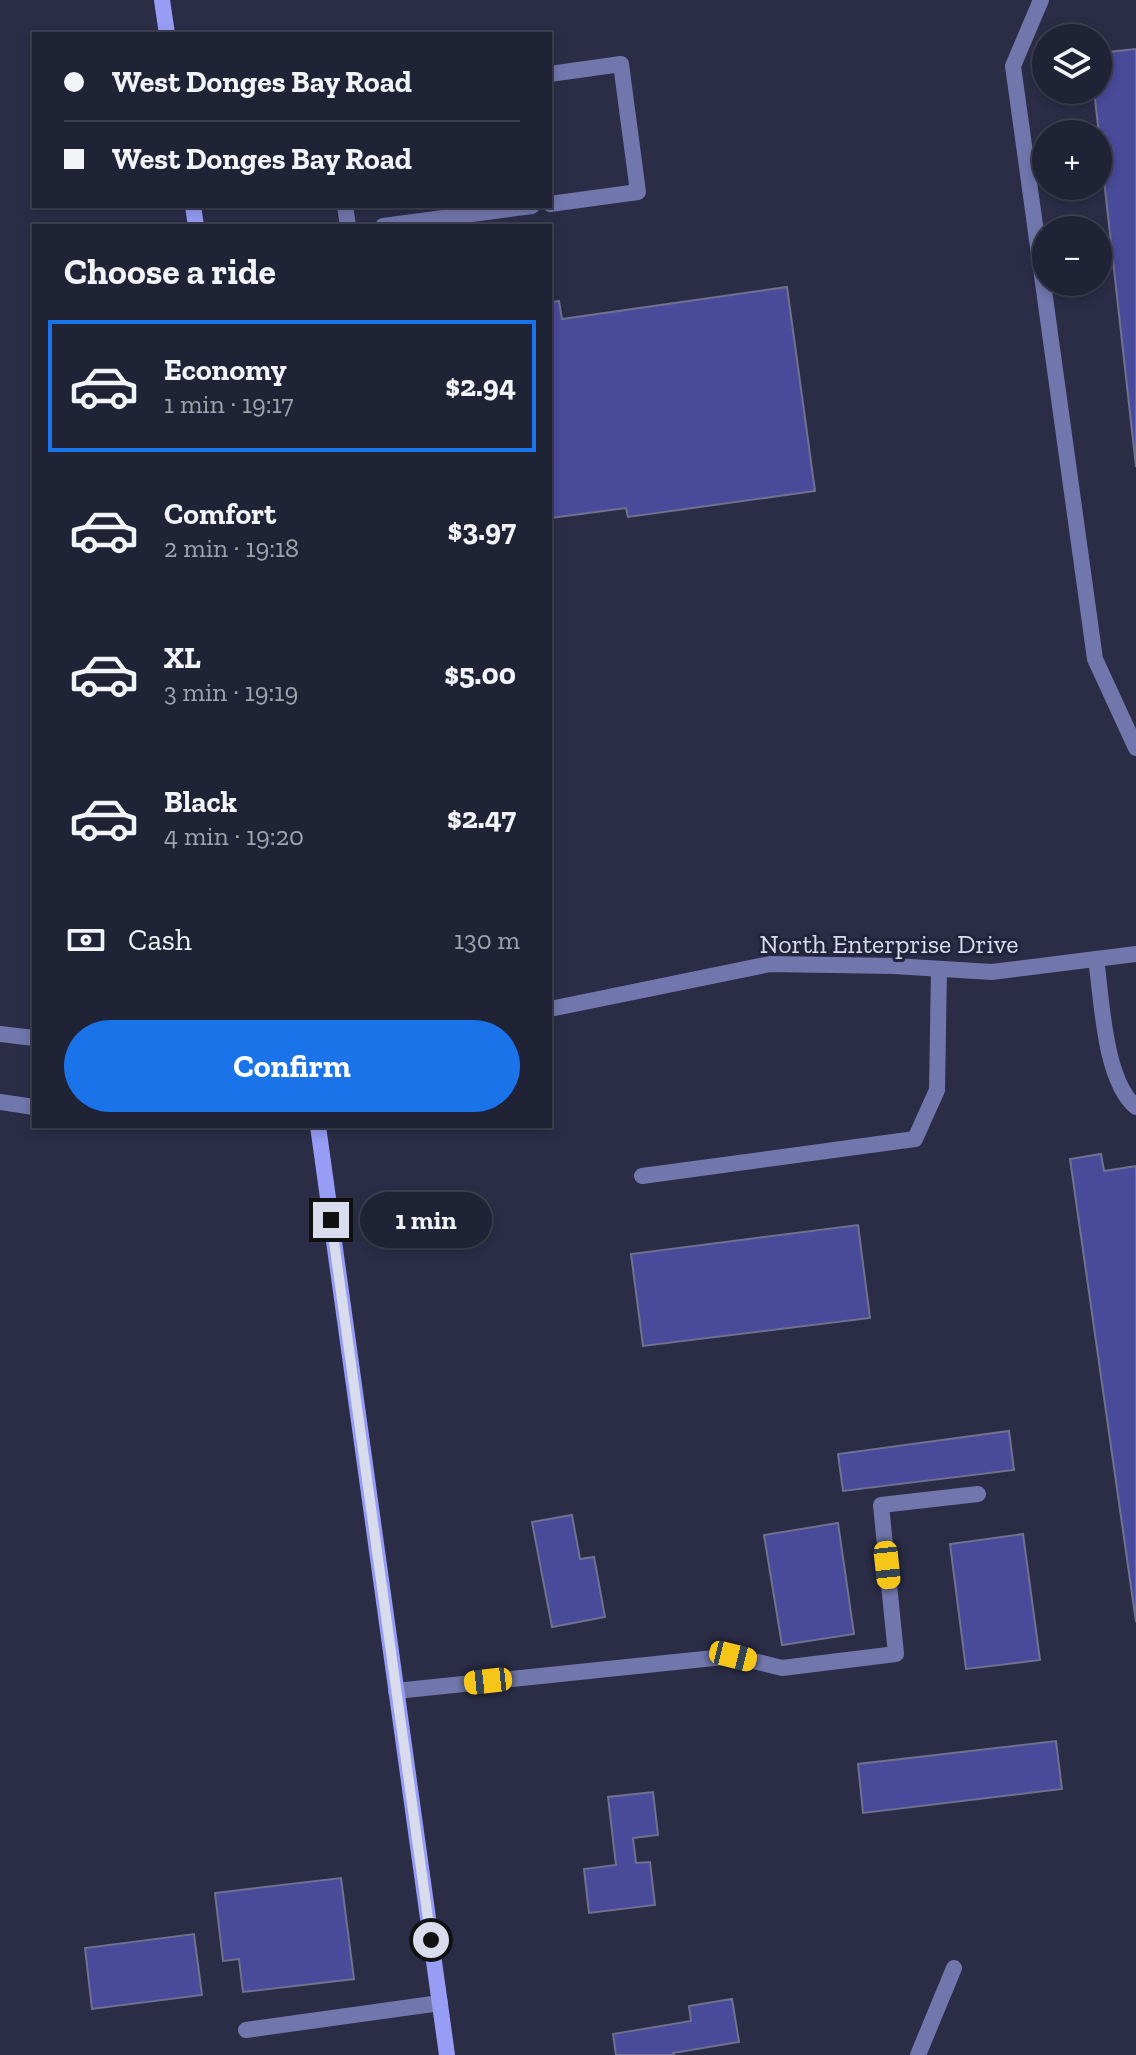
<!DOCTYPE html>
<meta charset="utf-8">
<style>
:root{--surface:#202235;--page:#282a3d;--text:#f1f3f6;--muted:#a2a4ad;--line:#3d3f50;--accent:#1a73e8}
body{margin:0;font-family:"Zilla Slab",serif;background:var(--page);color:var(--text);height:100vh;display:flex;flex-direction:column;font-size:30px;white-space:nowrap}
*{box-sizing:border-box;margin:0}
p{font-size:26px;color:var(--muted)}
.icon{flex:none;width:44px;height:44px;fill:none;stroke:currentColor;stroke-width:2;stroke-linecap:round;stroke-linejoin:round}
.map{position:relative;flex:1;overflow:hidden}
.panel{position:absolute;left:32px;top:224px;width:520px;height:904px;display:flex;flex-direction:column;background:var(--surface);border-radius:0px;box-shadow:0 4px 12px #0003,0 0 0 2px var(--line)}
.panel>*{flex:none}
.top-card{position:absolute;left:32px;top:32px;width:520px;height:176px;border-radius:0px;box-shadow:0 4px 12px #0003,0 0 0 2px var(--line);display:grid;align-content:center;height:176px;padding:0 32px;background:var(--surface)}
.controls{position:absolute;left:1032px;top:24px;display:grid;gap:16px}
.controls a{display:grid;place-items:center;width:80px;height:80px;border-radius:50%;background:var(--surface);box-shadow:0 4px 12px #0003,0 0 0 2px var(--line);font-size:40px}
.end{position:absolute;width:36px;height:36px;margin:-18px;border:10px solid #d9dcec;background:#111;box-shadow:0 0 0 4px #111}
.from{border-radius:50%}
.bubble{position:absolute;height:56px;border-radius:28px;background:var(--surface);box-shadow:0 4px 12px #0003,0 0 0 2px var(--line);font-size:26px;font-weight:800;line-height:56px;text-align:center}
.car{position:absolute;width:24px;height:48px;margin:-24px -12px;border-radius:10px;box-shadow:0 0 6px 2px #0007;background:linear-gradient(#f5c518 24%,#345 0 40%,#f5c518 0 76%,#345 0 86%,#f5c518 0)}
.top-card b{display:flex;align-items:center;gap:28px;height:76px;font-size:30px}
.top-card b+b{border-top:2px solid var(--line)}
.top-card i{width:20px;height:20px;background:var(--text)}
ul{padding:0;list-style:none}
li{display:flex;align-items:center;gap:24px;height:132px;margin:0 16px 12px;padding:0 16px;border:4px solid transparent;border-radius:0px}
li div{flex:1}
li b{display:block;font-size:30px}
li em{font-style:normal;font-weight:800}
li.selected{border-color:var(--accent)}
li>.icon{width:72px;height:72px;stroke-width:1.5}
h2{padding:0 32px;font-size:36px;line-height:96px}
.pay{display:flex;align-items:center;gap:20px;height:88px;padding:0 32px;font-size:30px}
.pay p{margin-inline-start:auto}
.action{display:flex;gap:16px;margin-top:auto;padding:16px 32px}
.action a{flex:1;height:92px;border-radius:48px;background:var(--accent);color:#fff;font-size:32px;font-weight:800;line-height:92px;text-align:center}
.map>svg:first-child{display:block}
.building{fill:#494a99;stroke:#6e718f;stroke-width:2}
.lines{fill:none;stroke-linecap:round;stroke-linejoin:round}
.lane{stroke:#7177ad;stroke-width:16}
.street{stroke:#7177ad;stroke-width:16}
.secondary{stroke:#979df5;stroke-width:16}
.route{stroke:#d9dcec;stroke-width:10}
.labels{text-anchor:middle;stroke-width:6;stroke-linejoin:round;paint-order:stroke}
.street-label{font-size:26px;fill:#d9dcec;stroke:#22233c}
</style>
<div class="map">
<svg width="1136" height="2055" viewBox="0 0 1136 2055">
<rect width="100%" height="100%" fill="#2b2d47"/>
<g class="building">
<path d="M1136,49V467L1094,90H1098V53Z"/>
<path d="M787,287L815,491L628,517L626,508L550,518V302L559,301L562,319Z"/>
<path d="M1101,1154L1104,1171L1136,1166V1622L1070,1159Z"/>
<path d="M858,1225L870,1318L643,1346L631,1254Z"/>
<path d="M1009,1431L1014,1470L843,1491L838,1454Z"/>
<path d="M572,1515L580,1559L594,1557L605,1617L552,1627L532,1522Z"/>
<path d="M838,1523L854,1634L782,1645L764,1535Z"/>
<path d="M1023,1534L1040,1660L966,1669L950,1544Z"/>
<path d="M1056,1741L1062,1789L863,1813L858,1764Z"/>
<path d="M653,1792L658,1835L633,1838L636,1863L650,1862L655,1905L589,1913L584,1869L616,1865L608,1797Z"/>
<path d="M341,1878L354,1979L243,1992L239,1959L223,1961L215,1893Z"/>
<path d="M194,1934L202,1995L92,2009L85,1948Z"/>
<path d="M732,1999L739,2042L673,2053L674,2055H616L613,2034L691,2021L689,2006Z"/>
</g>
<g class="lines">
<g class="lane">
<path d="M1041,0L1013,66L1095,659L1136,748"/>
<path d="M550,74L621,64L638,192L550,204"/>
<path d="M345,206L348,226"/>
<path d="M383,226L532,206"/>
<path d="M1096,959C1102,1000 1104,1080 1136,1107"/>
<path d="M642,1176L915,1139L937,1090L939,969"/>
<path d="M396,1691L733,1656L782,1668L896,1654L881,1505L978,1494"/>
<path d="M246,2030L440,2003"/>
<path d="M918,2055L954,1968"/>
</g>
<g class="street">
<path d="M550,1009L770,964L894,966L992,972L1136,954"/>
<path d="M0,1034L34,1038"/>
<path d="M0,1102L34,1107"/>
</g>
<g class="secondary">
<path d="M162,0L167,34"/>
<path d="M193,206L196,226"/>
<path d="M318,1126L447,2055"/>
</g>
</g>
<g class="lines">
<path class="route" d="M331,1220L431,1940"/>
</g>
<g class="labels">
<g class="street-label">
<text x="889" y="953">North Enterprise Drive</text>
</g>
</g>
</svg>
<div class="controls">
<a><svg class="icon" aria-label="layers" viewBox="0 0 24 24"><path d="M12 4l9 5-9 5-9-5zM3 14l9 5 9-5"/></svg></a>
<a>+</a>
<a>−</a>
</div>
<i class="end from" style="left:431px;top:1940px"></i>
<i class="end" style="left:331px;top:1220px"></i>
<div class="bubble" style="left:360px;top:1192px;width:132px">1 min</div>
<i class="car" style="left:887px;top:1565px;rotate:174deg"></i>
<i class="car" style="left:733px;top:1656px;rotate:104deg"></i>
<i class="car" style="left:488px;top:1681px;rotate:264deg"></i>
<div class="top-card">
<b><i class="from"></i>West Donges Bay Road</b>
<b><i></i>West Donges Bay Road</b>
</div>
<section class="panel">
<h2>Choose a ride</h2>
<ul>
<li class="selected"><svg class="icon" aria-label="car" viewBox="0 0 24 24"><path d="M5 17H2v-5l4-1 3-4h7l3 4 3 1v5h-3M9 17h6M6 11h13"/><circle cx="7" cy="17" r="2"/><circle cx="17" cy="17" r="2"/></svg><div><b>Economy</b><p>1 min · 19:17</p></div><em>$2.94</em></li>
<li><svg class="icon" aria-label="car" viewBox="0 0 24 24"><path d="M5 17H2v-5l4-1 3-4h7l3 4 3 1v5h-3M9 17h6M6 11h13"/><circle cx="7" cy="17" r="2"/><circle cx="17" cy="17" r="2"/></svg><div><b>Comfort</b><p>2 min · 19:18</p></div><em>$3.97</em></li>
<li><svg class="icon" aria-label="car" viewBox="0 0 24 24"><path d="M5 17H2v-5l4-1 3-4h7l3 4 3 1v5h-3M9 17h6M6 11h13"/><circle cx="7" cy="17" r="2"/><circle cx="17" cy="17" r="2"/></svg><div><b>XL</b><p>3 min · 19:19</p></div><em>$5.00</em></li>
<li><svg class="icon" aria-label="car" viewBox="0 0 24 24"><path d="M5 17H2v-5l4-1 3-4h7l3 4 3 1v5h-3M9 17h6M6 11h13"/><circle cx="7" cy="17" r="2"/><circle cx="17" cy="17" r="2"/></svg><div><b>Black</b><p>4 min · 19:20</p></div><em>$2.47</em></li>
</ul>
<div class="pay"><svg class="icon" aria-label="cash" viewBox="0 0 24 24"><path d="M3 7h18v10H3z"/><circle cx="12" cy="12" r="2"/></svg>Cash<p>130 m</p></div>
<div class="action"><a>Confirm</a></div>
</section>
</div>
